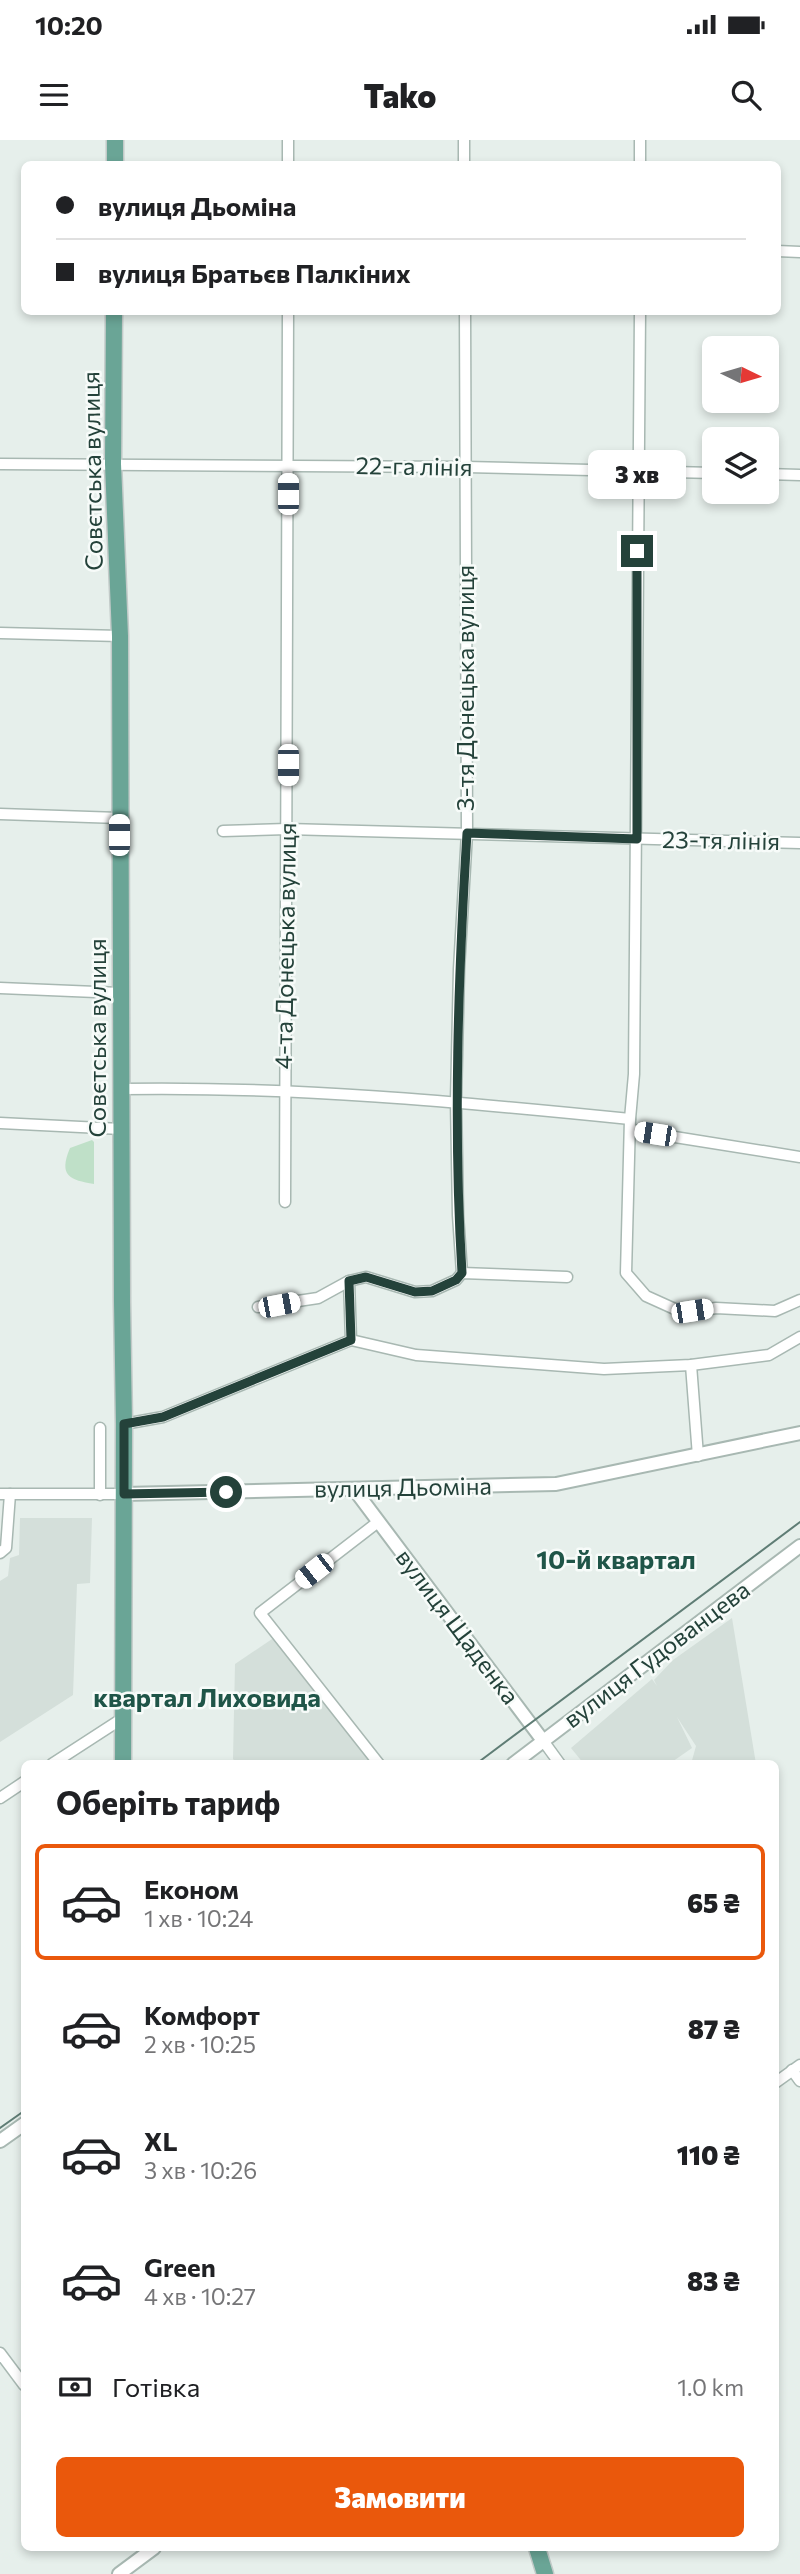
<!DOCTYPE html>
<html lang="uk">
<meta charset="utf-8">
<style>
:root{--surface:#fff;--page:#f6f6f6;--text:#202124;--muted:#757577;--line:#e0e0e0;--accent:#ea580c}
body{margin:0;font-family:Commissioner,sans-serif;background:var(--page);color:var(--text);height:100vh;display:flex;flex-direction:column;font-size:26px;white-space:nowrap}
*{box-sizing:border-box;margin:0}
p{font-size:23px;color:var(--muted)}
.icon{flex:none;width:38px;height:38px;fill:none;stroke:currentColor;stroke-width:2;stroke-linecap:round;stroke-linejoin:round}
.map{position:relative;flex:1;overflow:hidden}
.sheet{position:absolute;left:21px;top:1620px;width:758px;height:791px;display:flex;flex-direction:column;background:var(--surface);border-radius:10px;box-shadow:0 4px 10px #0003}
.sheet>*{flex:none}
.guide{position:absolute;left:21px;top:21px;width:760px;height:154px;border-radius:10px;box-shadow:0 4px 10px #0003;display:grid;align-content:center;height:154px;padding:0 35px;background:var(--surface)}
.needle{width:46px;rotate:95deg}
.controls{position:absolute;left:702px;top:196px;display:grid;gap:14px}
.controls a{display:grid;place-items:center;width:77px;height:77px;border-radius:10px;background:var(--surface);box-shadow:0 4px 10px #0003;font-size:35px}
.end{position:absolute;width:32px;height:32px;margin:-16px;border:9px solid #24423a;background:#fff;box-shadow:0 0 0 4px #fff}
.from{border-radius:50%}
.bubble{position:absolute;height:49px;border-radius:10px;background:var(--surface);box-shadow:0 4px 10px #0003;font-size:23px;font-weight:800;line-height:49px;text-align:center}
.car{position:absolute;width:21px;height:42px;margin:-21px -10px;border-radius:9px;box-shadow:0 0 5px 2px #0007;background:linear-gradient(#fff 24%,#345 0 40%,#fff 0 76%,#345 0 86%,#fff 0)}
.guide b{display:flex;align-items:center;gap:24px;height:66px;font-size:26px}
.guide b+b{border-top:2px solid var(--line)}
.guide i{width:18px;height:18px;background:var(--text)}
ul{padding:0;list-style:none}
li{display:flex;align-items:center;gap:21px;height:116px;margin:0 14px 10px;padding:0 21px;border:4px solid transparent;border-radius:10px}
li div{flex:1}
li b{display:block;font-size:26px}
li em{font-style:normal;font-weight:800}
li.active{border-color:var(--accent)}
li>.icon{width:63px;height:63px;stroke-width:1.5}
h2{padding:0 35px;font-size:32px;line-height:84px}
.pay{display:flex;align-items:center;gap:18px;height:77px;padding:0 35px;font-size:26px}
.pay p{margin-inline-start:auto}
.cta{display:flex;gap:14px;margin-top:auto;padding:14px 35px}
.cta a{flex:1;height:80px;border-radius:10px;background:var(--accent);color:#fff;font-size:28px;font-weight:800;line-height:80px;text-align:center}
.status{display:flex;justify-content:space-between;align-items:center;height:49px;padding:0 35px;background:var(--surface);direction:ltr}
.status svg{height:19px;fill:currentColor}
header{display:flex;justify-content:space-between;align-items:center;height:91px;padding:0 35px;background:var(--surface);font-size:32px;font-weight:800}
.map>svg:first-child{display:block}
.built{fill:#d4dfda}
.green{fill:#bfe0c8}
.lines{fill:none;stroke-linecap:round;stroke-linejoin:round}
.minor-casing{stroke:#a8b8b2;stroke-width:13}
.tertiary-casing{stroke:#a8b8b2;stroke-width:16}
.primary-casing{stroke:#c2cac8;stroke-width:19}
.minor{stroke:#fff;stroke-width:10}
.tertiary{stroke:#fff;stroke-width:12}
.primary{stroke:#6aa596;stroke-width:16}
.tram{stroke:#5f7d75;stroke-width:2}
.route{stroke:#24423a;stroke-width:9}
.labels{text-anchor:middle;stroke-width:5;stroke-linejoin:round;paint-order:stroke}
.street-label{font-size:24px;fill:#24423a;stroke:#f7fbf9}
.neighbourhood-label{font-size:26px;font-weight:bold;fill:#1f5548;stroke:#f7fbf9}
</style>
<div class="status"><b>10:20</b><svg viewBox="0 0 49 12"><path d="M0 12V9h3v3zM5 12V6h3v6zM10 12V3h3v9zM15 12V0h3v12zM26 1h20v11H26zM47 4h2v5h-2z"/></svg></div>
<header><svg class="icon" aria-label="menu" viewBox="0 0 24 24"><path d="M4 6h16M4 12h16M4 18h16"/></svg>Tako<svg class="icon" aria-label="search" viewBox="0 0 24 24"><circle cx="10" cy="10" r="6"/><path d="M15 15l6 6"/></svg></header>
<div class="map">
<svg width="800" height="2434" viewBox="0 0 800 2434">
<rect width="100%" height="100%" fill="#e6efeb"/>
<g class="built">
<path d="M20,1378H92L90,1443L77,1444L73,1555L0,1602V1441L8,1436L10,1418L19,1415Z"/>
<path d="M732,1478L756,1624H691L696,1606L677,1577L692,1608L669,1624H584L571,1608L652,1539L657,1546L654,1540L673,1520Z"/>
<path d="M275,1497L372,1624H237L233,1619L235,1524Z"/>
</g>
<path class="green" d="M92,1000L94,1002V1044C70,1040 58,1036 70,1008Z"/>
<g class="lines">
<g class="minor-casing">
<g id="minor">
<path d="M464,0V24"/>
<path d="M640,0V24"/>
<path d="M288,24V0"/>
<path d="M777,111L800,112"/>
<path d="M640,172L634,934L630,979L626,1133L646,1156L677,1170L692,1172L716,1168L775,1171L800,1160"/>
<path d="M0,324L466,327L714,333"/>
<path d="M766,334L800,335"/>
<path d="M0,493L120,496"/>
<path d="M0,674L119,678"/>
<path d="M223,691L287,689L800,703"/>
<path d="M0,848L120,853"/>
<path d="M121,949C291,946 461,962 630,979"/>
<path d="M0,983L121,989"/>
<path d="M631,990L800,1017"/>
<path d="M285,1062L288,172"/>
<path d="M462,1133L458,1075L456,961L459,829L467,693L465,172"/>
<path d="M349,1141L351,1200"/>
<path d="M258,1167L318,1158L349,1141L366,1137L415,1152L432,1151L456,1140L462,1133L567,1137"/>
<path d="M351,1200L416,1215L604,1229L691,1225L769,1215L800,1197"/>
<path d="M691,1225L698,1316"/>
<path d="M124,1284L163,1277L351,1200"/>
<path d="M100,1288V1355"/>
<path d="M0,1354H124"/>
<path d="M378,1382L260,1473L379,1624"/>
<path d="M0,1413L6,1408L10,1354"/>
<path d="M544,1602L560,1624"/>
<path d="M52,1624L123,1578"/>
<path d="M0,1658L24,1642"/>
<path d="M792,1930L800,1941"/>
<path d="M775,1943L800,1925"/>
<path d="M0,2213L24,2245"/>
</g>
</g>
<g class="tertiary-casing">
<g id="tertiary">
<path d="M354,1349L544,1602"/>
<path d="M124,1354L556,1344L800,1293"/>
<path d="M513,1624L800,1406"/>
<path d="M0,2001L24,1984"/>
<path d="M119,2434L154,2408"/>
</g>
</g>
<g class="primary-casing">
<g id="primary">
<path d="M115,24V0"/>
<path d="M114,172L113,324L120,496L122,1162L124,1284L123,1624"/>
<path d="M537,2408L545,2434"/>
</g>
</g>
<use href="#minor" class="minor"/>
<use href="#tertiary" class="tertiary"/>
<use href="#primary" class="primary"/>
<g class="tram">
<path d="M476,1624L800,1382"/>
<path d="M0,1988L24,1971"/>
</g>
</g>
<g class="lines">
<path class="route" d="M226,1352L124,1354V1284L163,1277L351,1200L349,1141L366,1137L415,1152L432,1151L456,1140L462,1133C453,986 458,840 467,693L637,699V411"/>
</g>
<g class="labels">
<g class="street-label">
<text transform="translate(414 327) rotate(1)" y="8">22-га лінія</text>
<text transform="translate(93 331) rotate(-91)" y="8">Совєтська вулиця</text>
<text transform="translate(466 548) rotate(-90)" y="8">3-тя Донецька вулиця</text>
<text transform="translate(721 701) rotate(1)" y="8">23-тя лінія</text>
<text transform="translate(286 806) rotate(-89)" y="8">4-та Донецька вулиця</text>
<text transform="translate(98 898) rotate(-90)" y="8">Совєтська вулиця</text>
<text transform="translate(403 1348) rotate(-1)" y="8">вулиця Дьоміна</text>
<text transform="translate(457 1487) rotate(53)" y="8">вулиця Щаденка</text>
<text transform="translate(657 1515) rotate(-37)" y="8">вулиця Гудованцева</text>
</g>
<g class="neighbourhood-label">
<text x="616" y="1429">10-й квартал</text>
<text x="207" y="1567">квартал Лиховида</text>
</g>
</g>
</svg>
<div class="controls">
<a><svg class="needle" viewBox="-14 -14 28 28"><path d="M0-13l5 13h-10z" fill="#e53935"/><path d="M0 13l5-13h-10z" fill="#757577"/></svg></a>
<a><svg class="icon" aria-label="layers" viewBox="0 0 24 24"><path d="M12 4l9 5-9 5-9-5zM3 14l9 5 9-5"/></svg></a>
</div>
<i class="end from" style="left:226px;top:1352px"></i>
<i class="end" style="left:637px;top:411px"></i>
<div class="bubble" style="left:588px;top:310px;width:98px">3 хв</div>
<i class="car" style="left:288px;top:354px;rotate:0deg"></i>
<i class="car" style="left:288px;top:625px;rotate:180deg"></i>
<i class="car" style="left:119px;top:695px;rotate:0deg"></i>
<i class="car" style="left:655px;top:994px;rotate:279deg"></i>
<i class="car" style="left:279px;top:1165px;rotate:79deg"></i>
<i class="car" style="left:692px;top:1171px;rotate:81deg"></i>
<i class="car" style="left:314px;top:1431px;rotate:232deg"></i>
<div class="guide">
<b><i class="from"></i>вулиця Дьоміна</b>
<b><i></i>вулиця Братьєв Палкіних</b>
</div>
<section class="sheet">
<h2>Оберіть тариф</h2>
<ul>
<li class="active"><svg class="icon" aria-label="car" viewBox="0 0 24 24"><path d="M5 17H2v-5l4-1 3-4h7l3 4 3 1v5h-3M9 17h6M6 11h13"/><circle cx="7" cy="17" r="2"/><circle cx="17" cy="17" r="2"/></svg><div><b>Економ</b><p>1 хв · 10:24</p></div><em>65 ₴</em></li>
<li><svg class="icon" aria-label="car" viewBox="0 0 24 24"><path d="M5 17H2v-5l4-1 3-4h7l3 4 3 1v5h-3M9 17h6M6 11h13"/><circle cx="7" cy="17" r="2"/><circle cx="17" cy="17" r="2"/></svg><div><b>Комфорт</b><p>2 хв · 10:25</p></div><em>87 ₴</em></li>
<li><svg class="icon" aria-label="car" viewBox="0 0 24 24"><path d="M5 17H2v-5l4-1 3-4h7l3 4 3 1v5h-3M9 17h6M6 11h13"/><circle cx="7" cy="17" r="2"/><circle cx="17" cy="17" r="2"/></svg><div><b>XL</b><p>3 хв · 10:26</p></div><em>110 ₴</em></li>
<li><svg class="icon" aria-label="car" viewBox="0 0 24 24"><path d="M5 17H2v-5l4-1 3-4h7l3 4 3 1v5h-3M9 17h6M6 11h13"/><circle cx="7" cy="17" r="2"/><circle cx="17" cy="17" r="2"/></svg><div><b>Green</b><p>4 хв · 10:27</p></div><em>83 ₴</em></li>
</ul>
<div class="pay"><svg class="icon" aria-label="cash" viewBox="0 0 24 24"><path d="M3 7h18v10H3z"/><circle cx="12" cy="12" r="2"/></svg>Готівка<p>1.0 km</p></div>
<div class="cta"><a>Замовити</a></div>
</section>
</div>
